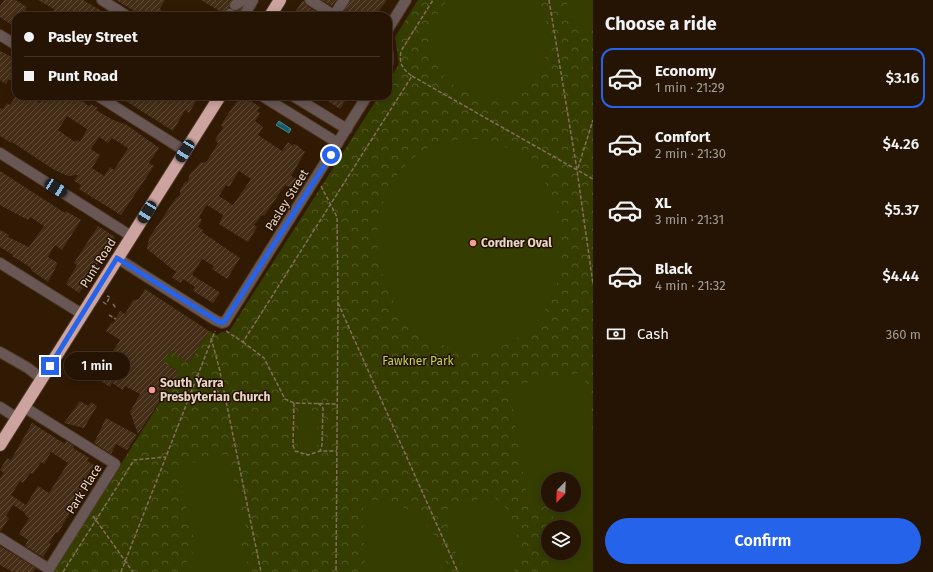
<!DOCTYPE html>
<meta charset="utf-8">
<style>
:root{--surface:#251403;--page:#312112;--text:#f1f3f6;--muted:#a39e9a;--line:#423325;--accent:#2563eb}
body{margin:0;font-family:"Fira Sans",sans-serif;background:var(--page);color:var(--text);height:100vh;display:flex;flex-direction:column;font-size:15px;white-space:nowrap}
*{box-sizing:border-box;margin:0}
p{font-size:13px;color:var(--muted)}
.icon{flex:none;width:22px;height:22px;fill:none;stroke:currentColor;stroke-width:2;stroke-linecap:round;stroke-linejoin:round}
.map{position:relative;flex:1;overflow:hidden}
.panel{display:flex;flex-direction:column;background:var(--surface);width:340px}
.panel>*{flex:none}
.guide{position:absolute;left:12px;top:12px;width:380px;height:88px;border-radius:12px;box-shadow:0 2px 10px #0003,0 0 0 1px var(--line);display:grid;align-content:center;height:88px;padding:0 12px;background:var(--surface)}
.needle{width:26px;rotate:203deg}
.fabs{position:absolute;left:541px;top:472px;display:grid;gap:8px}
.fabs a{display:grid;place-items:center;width:40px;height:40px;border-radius:50%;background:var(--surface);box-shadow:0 2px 10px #0003,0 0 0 1px var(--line);font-size:20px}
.end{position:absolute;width:18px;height:18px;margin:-9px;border:5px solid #2563eb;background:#fff;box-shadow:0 0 0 2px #fff}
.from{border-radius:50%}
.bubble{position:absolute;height:28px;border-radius:14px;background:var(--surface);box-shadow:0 2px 10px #0003,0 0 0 1px var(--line);font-size:13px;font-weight:600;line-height:28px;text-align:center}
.car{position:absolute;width:12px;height:24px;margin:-12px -6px;border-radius:5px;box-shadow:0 0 3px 1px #0007;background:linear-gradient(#222 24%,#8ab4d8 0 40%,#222 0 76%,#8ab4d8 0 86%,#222 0)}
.guide b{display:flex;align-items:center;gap:14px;height:38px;font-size:15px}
.guide b+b{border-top:1px solid var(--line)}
.guide i{width:10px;height:10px;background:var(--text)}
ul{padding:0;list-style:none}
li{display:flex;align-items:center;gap:12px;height:60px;margin:0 8px 6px;padding:0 4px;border:2px solid transparent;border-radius:12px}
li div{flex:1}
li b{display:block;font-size:15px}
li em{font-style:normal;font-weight:600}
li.on{border-color:var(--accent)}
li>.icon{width:36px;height:36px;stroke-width:1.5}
h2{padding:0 12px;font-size:18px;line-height:48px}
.pay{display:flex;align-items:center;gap:10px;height:44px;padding:0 12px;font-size:15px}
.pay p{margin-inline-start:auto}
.primary-button{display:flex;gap:8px;margin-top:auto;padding:8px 12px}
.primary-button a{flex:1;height:46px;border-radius:24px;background:var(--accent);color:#fff;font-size:16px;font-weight:600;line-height:46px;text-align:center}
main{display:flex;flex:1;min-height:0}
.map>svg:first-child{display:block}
.park{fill:url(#park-crowns);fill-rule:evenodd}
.pitch{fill:#353e00}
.water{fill:url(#water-ripples);stroke:#508488}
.building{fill:url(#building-hatch);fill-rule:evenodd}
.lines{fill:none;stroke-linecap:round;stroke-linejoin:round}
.minor-tunnel{stroke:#4c3622;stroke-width:10;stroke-dasharray:10 5;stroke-linecap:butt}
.minor-casing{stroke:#4e3824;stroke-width:12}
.highway-casing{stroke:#4e3824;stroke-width:14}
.path{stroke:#836f5d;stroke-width:1.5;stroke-dasharray:4 2;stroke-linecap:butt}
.minor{stroke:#685755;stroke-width:10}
.highway{stroke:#cca39e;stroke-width:12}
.route{stroke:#2563eb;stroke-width:5}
.poi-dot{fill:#f59b99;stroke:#261100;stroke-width:1.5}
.labels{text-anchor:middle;stroke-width:3;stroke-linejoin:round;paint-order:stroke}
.street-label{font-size:12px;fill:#e6d7ca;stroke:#261100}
.poi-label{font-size:12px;font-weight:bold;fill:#e6d7ca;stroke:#261100;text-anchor:start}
.park-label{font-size:12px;fill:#bfd455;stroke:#261100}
</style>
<main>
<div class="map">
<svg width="593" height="572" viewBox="0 0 593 572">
<defs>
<pattern id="park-crowns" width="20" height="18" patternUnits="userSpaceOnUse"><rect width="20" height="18" fill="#353e00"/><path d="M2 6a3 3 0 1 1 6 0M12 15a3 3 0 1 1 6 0" fill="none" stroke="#525924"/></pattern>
<pattern id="water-ripples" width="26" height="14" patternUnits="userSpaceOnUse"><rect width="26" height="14" fill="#10606c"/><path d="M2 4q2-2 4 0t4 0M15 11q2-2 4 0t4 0" fill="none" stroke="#337680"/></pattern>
<pattern id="building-hatch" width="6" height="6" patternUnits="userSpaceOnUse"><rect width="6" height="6" fill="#452e17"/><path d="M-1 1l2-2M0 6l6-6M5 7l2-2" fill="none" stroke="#604c37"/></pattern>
</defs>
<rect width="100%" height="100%" fill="#311a04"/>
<path class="park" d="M418,0H593V572H53L179,372L170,366L167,370L160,365L170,351L189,363L209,331L217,335L222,332L228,333L379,96H388V82L399,64L395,37ZM548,479H574V505H548ZM548,527H574V553H548Z"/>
<g class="pitch">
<path d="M447,0H533C544,9 551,31 548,45C530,149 382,82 447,0Z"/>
<path d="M567,0H593V29H588L568,19Z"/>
<path d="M465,139C593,138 593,349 473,351C451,351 431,342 415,327C361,278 363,178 434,145C443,141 455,140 465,139Z"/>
<path d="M584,372L593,431V572H544L556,558L566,555V553H574V527H557L550,507V505H574V479H548V505H550L529,509L509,386Z"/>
<path d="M299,413H318L317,448L298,447Z"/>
<path d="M227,454L246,529L238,531L250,572H181C188,559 195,548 207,539L195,542L176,467Z"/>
<path d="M492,495L510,512L522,553L514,572H468L452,546L444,510Z"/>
<path d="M373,500C415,502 440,532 448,572H365L363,501Z"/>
</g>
<path class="water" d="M279,121L291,129L289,133L276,125Z"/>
<g class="building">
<path d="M4,0H15L27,7L22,16H16V28L0,17V6Z"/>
<path d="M38,0H83L110,16H61L53,11L54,9Z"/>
<path d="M116,0H165L160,8L164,16H142Z"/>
<path d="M201,0H231L229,8L223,13Z"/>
<path d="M303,0L306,5L323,16H302L295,12Z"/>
<path d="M322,0H336L332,6Z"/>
<path d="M350,0H387L375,16H341Z"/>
<path d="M0,51L16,59V83L9,79L6,84L0,80Z"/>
<path d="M16,96H29L40,103L44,96H79L78,98L89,106L91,104L98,108L96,110L113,120L127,125L159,148L149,163L154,166L121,215L79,189L81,185L74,181L78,175L68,176L53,169L12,142L11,143L0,136V108L3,109L7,103L10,105ZM67,116L87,129L80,142L76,140L75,142L58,130ZM99,137L108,143L112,138L128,148L114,170L110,167L104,176L92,168L100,155L91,149Z"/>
<path d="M118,96H188L196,101L189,113L185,110L173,131Z"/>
<path d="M240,96H244L260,107L257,111L260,113L255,121L263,127L258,135L282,151L288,142L293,146L294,144L297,145L305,152L291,176L297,179L291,188L285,185L264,216L262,215L254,225L257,227L248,242L219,224L223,215L207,205L200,215L199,217L202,220L198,227L203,230L202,232L240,258L227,279L212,269L214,266L202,259L192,275L218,291L220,293L213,303L196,293L193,290L195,287L183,279L181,283L172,278L176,272L147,249L149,238L176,198L180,195V190L185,182L188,181L190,174L201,162L203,163L207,161L218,143L215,140L223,128L221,125ZM239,171L251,179L233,205L219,196L226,185L229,187Z"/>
<path d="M320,96H348L340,109Z"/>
<path d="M0,171L65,213L66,211L81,220L62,250L55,245L48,257L58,263L48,282L32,271L30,267L12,256L13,255L0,247V230L9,235L8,237L29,247L44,226L30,217L28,220L0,205Z"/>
<path d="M98,226L115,237L79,293L66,284L77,265L74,263Z"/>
<path d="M145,289L209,331L189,363L170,351L163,362L179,372L138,434L130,412L140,394L125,386L123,390L112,383L110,387L101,381L104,378L96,373L100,365L95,362L99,356L104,359L109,352L112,353L120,340L106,331L111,323L113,324L120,311L125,314L133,300L139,299Z"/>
<path d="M80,401L88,406L91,402L97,406L84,428L64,423Z"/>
<path d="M106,418L137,435L127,450L116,444L111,454L94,443Z"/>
<path d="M32,423L65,444L66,441L74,446L73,448L89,458L87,461L94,465L86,478L89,480L58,533L56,532L49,543L51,544L43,557L25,546L28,540L19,534L29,518L26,516L24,512L13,505L6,516L9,518L0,532V478L4,473L0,470L7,458L11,460ZM51,452L68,463L49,493L38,486L26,505L11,495L20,481L23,483L30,473L33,474L41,462L44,464Z"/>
<path d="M0,546L36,568L33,572H13L0,565Z"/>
</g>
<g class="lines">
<path class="minor-tunnel" d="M238,12L241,8"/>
<g class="minor-casing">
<g id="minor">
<path d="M102,0L127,16"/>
<path d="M310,0L335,16"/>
<path d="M235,5L244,0"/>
<path d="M334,15L344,0"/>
<path d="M229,16L230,14"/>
<path d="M244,16L253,0"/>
<path d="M388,29L406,0"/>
<path d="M0,35L16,45"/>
<path d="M388,53V63"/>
<path d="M98,96L185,151"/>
<path d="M262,96L338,143"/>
<path d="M293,96L347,129"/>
<path d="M0,153L131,236"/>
<path d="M117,258L215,320L222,323L225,322L367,96"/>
<path d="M0,263L82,314"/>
<path d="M0,352L28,368L42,379"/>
<path d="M0,407L17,418"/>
<path d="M0,538L49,569L115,464L24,407"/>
</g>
</g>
<g class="highway-casing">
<g id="highway">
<path d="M270,16L280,0"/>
<path d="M0,445L220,96"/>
</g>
</g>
<g class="path">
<path d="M549,0L577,170L593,284"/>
<path d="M412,76L593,179"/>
<path d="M578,168L593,120"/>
<path d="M321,186L337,217L338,303L336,572"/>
<path d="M103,302L106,304L110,297L107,296"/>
<path d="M338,303L458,572"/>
<path d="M113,304L116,308"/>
<path d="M109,315L116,319"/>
<path d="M226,331L243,342L412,76C402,69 399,63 401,51L433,0"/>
<path d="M211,338L219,367L261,572"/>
<path d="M243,342L264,358L285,399L294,403L337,404"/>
<path d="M196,375L225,397"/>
<path d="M294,403L293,445L295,451L308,455L320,451H337"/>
<path d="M318,403L323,408L322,445L320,451"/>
<path d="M93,516L133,572"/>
<path d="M63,572L134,460L165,457"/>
<path d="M121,572L215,331"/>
</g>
<use href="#minor" class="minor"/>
<use href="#highway" class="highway"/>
</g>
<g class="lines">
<path class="route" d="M50,366L117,258L219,322H224L331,155"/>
</g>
<g class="poi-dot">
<circle cx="473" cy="243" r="4"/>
<circle cx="152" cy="390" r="4"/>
</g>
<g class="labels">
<g class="street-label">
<text transform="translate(287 200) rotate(-58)" y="4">Pasley Street</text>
<text transform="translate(98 263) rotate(-58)" y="4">Punt Road</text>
<text transform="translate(84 489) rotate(-58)" y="4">Park Place</text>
</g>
<g class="poi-label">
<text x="481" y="247">Cordner Oval</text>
<text x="160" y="387">South Yarra<tspan x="160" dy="14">Presbyterian Church</tspan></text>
</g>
<g class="park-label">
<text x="418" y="365">Fawkner Park</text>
</g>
</g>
</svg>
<div class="fabs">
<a><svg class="needle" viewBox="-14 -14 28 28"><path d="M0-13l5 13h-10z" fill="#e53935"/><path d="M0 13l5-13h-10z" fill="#a39e9a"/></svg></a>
<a><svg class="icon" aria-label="layers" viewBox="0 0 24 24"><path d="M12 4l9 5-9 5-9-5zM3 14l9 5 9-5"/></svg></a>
</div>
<i class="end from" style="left:331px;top:155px"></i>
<i class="end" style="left:50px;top:366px"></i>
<div class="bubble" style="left:64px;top:352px;width:66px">1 min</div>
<i class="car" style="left:185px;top:151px;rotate:212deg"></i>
<i class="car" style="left:56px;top:188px;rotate:123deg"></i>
<i class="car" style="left:147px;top:212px;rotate:212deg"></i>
<div class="guide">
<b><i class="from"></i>Pasley Street</b>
<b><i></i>Punt Road</b>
</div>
</div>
<section class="panel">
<h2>Choose a ride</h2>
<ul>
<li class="on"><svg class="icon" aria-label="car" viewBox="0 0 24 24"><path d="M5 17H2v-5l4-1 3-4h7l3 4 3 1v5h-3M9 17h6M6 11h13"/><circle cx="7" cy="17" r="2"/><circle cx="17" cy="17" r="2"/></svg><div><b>Economy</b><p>1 min · 21:29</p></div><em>$3.16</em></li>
<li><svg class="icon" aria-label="car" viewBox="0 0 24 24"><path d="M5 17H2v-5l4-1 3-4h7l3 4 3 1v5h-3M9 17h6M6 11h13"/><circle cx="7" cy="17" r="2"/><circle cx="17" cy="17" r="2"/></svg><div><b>Comfort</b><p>2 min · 21:30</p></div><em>$4.26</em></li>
<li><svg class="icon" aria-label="car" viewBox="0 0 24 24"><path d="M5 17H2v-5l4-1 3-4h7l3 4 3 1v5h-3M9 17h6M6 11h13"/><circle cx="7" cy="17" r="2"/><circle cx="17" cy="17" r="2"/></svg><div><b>XL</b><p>3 min · 21:31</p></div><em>$5.37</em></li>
<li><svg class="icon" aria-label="car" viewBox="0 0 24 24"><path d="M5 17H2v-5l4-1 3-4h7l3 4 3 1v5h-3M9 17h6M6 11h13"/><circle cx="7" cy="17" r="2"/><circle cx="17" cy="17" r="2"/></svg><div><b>Black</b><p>4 min · 21:32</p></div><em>$4.44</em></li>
</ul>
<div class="pay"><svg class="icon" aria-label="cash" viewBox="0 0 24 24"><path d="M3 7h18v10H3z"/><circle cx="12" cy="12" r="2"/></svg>Cash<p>360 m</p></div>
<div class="primary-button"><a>Confirm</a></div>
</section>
</main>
